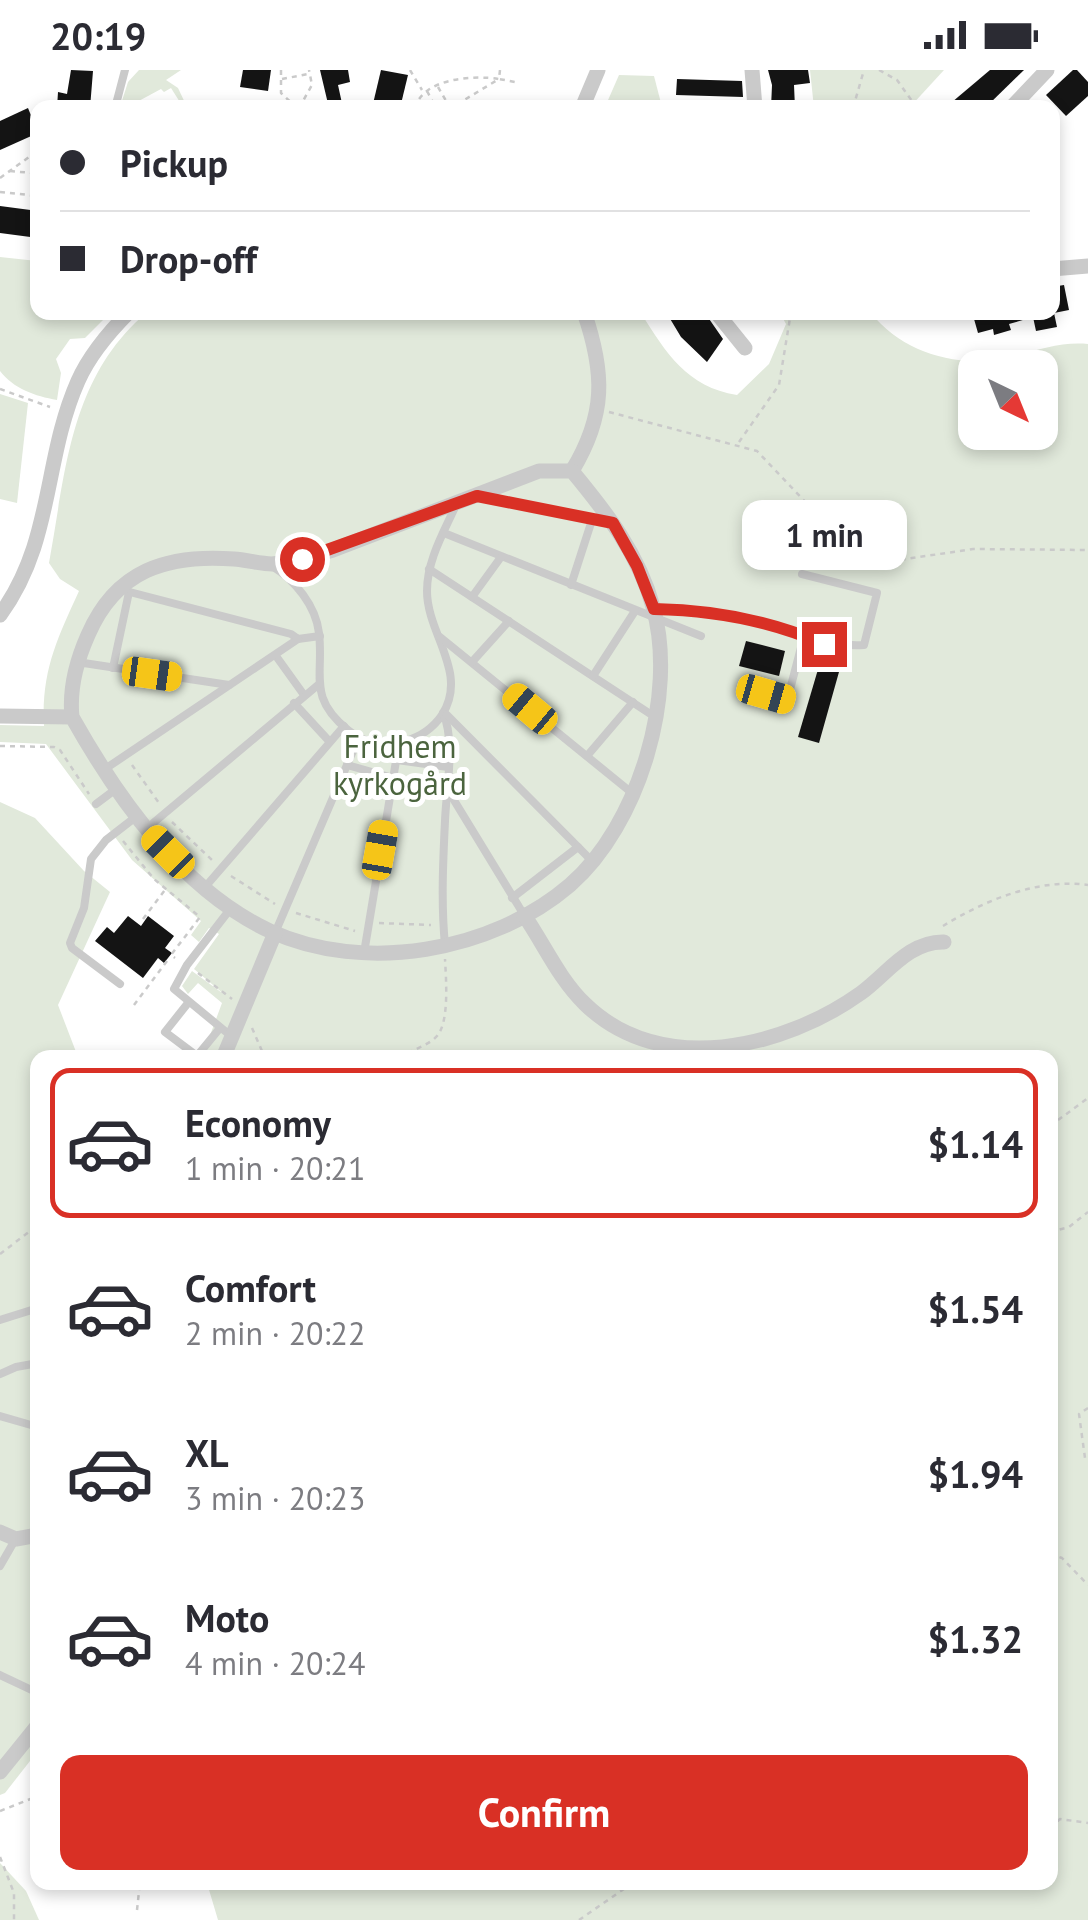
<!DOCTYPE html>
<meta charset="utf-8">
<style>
:root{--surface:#fff;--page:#f7f7f7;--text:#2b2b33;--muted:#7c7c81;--line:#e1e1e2;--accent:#d93025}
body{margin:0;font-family:"PT Sans",sans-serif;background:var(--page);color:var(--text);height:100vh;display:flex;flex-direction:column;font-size:38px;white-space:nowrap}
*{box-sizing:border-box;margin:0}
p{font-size:32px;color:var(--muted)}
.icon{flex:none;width:55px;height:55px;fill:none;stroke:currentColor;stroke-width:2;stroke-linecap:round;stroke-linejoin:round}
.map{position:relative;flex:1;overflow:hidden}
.sheet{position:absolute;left:30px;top:980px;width:1028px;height:840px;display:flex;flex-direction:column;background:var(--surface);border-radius:20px;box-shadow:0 5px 15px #0003}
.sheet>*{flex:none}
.guide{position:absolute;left:30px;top:30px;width:1030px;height:220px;border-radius:20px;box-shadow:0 5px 15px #0003;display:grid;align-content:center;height:220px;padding:0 30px;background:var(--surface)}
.needle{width:65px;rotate:137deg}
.fabs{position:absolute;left:958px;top:280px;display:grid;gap:20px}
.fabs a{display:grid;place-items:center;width:100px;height:100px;border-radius:20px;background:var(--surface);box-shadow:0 5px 15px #0003;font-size:50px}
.end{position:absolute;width:45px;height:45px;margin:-22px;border:12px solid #d93025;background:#fff;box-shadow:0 0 0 5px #fff}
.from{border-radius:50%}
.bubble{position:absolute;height:70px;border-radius:20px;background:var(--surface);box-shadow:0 5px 15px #0003;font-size:32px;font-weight:700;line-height:70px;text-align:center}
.car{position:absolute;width:30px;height:60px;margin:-30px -15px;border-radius:12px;box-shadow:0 0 8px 2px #0007;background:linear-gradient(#f5c518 24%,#345 0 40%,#f5c518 0 76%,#345 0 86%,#f5c518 0)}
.guide b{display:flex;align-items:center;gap:35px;height:95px;font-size:38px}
.guide b+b{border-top:2px solid var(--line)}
.guide i{width:25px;height:25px;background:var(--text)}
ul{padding:18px 0 0;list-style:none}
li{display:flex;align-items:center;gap:30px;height:150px;margin:0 20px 15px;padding:0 10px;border:5px solid transparent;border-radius:20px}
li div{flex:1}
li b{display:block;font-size:38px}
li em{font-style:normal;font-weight:700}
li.current{border-color:var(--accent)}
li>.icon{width:90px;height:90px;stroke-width:1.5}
.primary-button{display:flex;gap:20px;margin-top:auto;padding:20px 30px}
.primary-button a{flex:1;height:115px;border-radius:20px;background:var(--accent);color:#fff;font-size:40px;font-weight:700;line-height:115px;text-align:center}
.status{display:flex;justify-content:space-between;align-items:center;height:70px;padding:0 50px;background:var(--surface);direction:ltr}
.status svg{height:28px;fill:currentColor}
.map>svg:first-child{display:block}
.green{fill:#e1e9db;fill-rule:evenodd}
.building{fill:#141414}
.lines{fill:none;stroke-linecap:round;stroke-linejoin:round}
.path{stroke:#cacaca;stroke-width:2.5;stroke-dasharray:5 5;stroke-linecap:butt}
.service{stroke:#cacaca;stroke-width:8}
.minor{stroke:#cacaca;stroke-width:15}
.route{stroke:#d93025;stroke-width:12}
.labels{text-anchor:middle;stroke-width:10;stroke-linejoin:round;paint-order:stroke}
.park-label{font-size:32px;fill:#4b643e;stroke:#fff}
</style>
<div class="status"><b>20:19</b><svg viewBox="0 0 49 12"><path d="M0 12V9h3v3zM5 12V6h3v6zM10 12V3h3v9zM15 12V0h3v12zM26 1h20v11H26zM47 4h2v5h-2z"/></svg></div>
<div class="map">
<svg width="1088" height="1850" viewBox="0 0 1088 1850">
<rect width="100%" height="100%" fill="#fff"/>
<g class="green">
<path d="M139,0H181L166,10L178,18L187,37H183L171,18L164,22L161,19L135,33L138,37H120L128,12Z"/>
<path d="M810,0H944L910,37L814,38Z"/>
<path d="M619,5L654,6L662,37H605Z"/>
<path d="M0,187L37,191L38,242L110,243L85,268L70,269L56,289L61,303L57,330C35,326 14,319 0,301Z"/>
<path d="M146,243H641C666,283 687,317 737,325L769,294L786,254L780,243H871C902,282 955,298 1004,288C1032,282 1060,271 1088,274V1850H218L207,1813L1050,1812V988L202,987L222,933L198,913L188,924L182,916L192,901L225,925L194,899L219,864L209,858L199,872L191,865L201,851L132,790L46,674L0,672V655L44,656C41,602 57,569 79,521L60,509L49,493C66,400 70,308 146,243ZM975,298H1040V362H975Z"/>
<path d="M0,324L28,333L17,433L0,429Z"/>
<path d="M0,732L35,748L84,801L110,822L58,935L78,987L38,988L37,1682L5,1723L0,1725Z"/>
<path d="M0,1793L26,1821L39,1850H0Z"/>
</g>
<g class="building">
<path d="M71,0L93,1L90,38H57L58,22L67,24Z"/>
<path d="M243,0H271L268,21L240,17Z"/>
<path d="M320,0H348L350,12L338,15L343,38H329Z"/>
<path d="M381,0L408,5L400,38H372Z"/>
<path d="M768,0H808L810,13L794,15L795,38H771L772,15Z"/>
<path d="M990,0H1024L985,38H945Z"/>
<path d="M1073,0H1077L1088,12V26L1066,46L1046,25Z"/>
<path d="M677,9L742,11L743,27L676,25Z"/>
<path d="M28,38L38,63L0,80V51Z"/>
<path d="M0,136L38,141V168L0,163Z"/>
<path d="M1064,215L1069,240L1054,243L1057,257L1036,261L1033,247L1009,254L1011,260L994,265L993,259L978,263L972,242H1052V217Z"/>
<path d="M666,242H692L696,248L705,243L723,269L707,292L681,267Z"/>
<path d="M746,571L785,581L779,606L739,596Z"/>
<path d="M819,596L839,602L819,673L798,667Z"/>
<path d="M128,846L141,856L148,846L174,866L165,878L172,883L164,893L158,888L143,908L95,871L107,857L114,863Z"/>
</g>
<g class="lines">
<g class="path">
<path d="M281,0V23L297,38"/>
<path d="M410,0L422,20"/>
<path d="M500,0L499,9L515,12"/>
<path d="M879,0L897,10L917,38"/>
<path d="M282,9L308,4"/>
<path d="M438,17L449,36"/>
<path d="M427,21L436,38"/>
<path d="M299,38L312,15L309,0"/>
<path d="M415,38C423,8 473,5 499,9L451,38"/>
<path d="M853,38L864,0"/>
<path d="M10,101L32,103"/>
<path d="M0,108L29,87L35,96L31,125"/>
<path d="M0,122L38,126"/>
<path d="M0,319L50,337"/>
<path d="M609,342L757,381L850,479L899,490L973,479L1088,480"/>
<path d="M739,372L779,315L791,242"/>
<path d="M0,676L54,677L60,680L89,724"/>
<path d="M132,695L159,733"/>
<path d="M172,752L213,791"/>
<path d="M123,771L154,809L200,847L171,885L175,888"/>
<path d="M231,806L275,834"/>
<path d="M296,843L355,861"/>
<path d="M143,849L165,820"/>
<path d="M379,853L431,855"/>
<path d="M943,856C985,830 1039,808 1088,815"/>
<path d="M198,903L232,929"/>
<path d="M134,935L170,887"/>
<path d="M252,958L265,988"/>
<path d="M399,988C411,980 425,977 435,968C450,956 446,909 445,889"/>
<path d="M1050,1056L1088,1028"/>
<path d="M1050,1162L1069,1157L1088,1142"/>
<path d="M0,1184L38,1155"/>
<path d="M1088,1338L1079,1344L1085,1388L1088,1391"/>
<path d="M1050,1484L1062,1488L1088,1515"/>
<path d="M0,1741L38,1726"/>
<path d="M1050,1758L1060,1749L1088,1753"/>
<path d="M0,1787L14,1823V1850"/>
<path d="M137,1840L140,1812"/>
<path d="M579,1850L634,1812"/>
</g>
<g class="service">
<path d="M115,38L125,0"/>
<path d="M481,427L610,453"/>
<path d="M444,463L701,566"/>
<path d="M272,496C295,510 316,536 319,563C324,605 307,627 348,660C364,673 385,677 405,671C420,667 433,658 442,645C469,603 427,564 427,521C427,490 444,462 456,435"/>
<path d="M429,499L655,647"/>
<path d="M571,515L592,450"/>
<path d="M122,520L291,564L298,569L320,566"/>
<path d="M472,527L501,487"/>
<path d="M654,539C689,540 722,542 757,551C798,562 819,577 864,575L877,523L802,504"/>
<path d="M440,567L632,723"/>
<path d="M276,586L304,625"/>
<path d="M77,592L229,615"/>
<path d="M472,592L509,551"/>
<path d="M113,598L129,522"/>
<path d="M593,606L635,541"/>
<path d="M745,619L787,631L804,566"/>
<path d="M294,633L329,671"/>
<path d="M443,643C456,671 446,720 445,751C443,792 441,834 445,875"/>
<path d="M447,645L592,791"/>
<path d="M587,686L633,632"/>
<path d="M397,690L448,697"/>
<path d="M347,695L393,708"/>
<path d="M105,699L298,569"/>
<path d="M449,722L524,845"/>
<path d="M96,734L116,719"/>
<path d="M146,759L318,615"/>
<path d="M206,816L344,656"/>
<path d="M512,828L578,777"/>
<path d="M275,863L359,667"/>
<path d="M364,883L399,673"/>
<path d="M120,914L72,878L70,873L84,838L91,789L106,770L137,746"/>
<path d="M188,933L165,962L197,986L220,958"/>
<path d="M231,966L174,919L187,895L231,838"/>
<path d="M0,1250L38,1238"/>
<path d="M0,1304L16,1297L38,1293"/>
<path d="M0,1346L38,1357"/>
<path d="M0,1496L15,1470"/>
<path d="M0,1605L38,1623"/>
</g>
<g class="minor">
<path d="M752,0L755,38"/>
<path d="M582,38L598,0"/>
<path d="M1011,38L1047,0"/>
<path d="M1052,199L1088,196"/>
<path d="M716,242L745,278"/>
<path d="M572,401C606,345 605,303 584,242"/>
<path d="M0,545C54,471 43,390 78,311C90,284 109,262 129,242"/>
<path d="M0,646L72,647C118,729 182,820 270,861C364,904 492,882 570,815C639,755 678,624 653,537C639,484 606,442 572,401H539L333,480C313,486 293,492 272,494C260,494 247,490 234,489C167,484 116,500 88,565C76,592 69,618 72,647"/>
<path d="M524,845C544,874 559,909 585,934C661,1008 784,978 861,923C887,904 909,871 944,872"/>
<path d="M223,988L275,863"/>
<path d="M0,1462L16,1469L38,1465"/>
<path d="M0,1702L38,1655"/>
</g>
</g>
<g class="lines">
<path class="route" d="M302,489L477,426L613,453L637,496L654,539C713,540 769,550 824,574"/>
</g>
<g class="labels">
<g class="park-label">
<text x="400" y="688">Fridhem<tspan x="400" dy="37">kyrkogård</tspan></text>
</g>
</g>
</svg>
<div class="fabs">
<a><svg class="needle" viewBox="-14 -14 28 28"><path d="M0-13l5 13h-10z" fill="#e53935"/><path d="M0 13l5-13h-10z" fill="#7c7c81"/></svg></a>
</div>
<i class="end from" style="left:302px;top:489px"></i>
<i class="end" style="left:824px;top:574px"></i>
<div class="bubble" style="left:742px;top:430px;width:165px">1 min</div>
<i class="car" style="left:152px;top:604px;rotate:98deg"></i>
<i class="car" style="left:766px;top:624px;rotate:106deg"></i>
<i class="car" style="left:530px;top:639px;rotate:310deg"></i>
<i class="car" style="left:380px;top:780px;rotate:10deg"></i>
<i class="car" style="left:168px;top:782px;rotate:315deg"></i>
<div class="guide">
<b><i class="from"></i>Pickup</b>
<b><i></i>Drop-off</b>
</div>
<section class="sheet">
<ul>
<li class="current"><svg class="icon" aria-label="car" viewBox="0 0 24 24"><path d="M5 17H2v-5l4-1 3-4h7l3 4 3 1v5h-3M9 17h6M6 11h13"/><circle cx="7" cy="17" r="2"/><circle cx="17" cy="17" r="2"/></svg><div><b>Economy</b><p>1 min · 20:21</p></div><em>$1.14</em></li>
<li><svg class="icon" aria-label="car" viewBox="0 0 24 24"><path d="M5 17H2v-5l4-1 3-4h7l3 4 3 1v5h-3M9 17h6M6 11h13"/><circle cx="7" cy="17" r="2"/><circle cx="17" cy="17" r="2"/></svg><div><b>Comfort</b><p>2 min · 20:22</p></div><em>$1.54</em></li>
<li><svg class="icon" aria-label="car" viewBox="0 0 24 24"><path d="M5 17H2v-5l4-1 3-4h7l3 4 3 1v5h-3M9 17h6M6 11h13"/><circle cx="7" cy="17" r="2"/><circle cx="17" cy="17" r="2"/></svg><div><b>XL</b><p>3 min · 20:23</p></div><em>$1.94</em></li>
<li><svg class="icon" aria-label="car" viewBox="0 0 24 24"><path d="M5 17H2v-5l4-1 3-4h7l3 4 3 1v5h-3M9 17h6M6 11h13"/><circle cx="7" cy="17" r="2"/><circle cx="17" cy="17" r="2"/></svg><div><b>Moto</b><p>4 min · 20:24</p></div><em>$1.32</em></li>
</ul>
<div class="primary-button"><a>Confirm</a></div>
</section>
</div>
